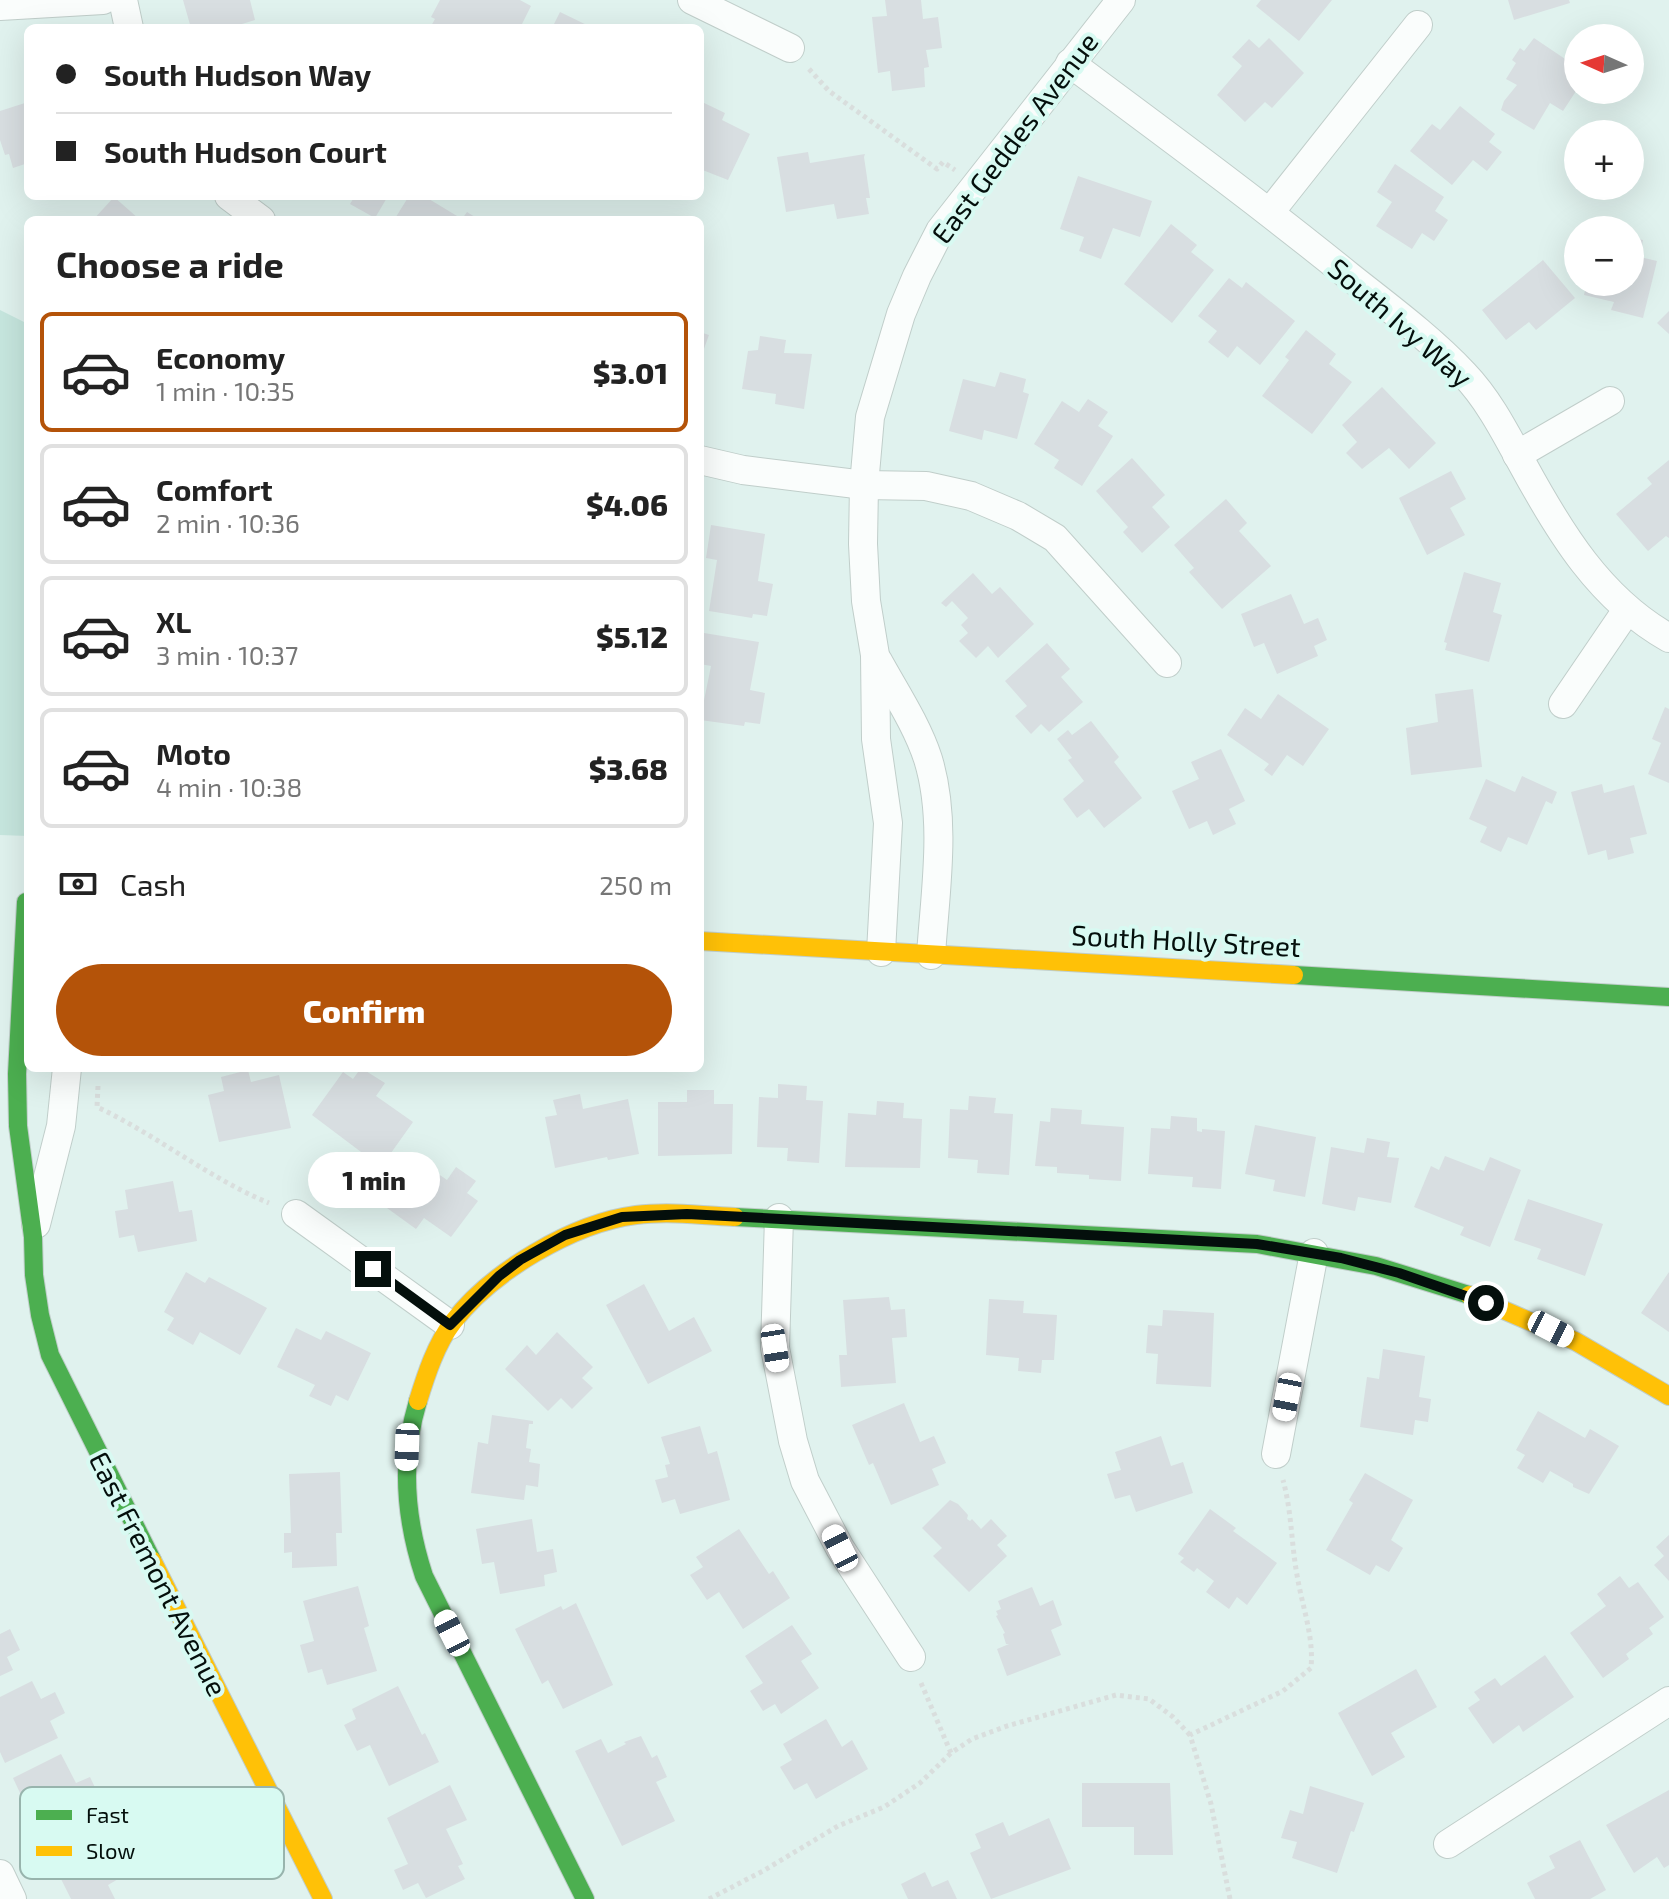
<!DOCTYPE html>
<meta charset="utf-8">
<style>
:root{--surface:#fff;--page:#f6f6f6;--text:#222;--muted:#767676;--line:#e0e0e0;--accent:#b45309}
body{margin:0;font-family:"Exo 2",sans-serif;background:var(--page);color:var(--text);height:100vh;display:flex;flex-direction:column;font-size:30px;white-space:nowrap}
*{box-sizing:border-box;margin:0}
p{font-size:26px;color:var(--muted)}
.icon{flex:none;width:44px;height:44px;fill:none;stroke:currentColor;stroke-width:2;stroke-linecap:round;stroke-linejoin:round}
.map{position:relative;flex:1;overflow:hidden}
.drawer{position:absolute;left:24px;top:216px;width:680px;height:856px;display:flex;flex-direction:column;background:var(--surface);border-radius:12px;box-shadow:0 8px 32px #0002}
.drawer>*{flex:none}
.banner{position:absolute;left:24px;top:24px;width:680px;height:176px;border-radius:12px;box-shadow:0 8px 32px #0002;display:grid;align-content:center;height:176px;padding:0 32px;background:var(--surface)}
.needle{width:52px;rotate:273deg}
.fabs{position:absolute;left:1564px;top:24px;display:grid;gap:16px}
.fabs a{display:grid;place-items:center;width:80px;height:80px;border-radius:50%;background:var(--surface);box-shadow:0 8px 32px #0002;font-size:40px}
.end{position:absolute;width:36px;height:36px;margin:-18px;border:10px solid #040f0c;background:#fff;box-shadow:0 0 0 4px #fff}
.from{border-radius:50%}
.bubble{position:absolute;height:56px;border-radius:28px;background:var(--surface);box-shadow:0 8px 32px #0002;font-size:26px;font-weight:800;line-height:56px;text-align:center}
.car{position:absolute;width:24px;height:48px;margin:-24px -12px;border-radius:10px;box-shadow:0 0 6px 2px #0007;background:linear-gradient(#fff 24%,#345 0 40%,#fff 0 76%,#345 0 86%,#fff 0)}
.banner b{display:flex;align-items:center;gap:28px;height:76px;font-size:30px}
.banner b+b{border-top:2px solid var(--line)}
.banner i{width:20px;height:20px;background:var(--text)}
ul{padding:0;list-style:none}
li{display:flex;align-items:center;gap:24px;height:120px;margin:0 16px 12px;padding:0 16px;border:4px solid var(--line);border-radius:12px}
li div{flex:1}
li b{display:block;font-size:30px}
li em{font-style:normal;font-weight:800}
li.on{border-color:var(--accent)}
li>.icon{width:72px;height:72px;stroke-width:1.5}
h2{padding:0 32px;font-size:36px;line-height:96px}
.pay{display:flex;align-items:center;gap:20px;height:88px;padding:0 32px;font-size:30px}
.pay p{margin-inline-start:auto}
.button{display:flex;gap:16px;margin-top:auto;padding:16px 32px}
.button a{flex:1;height:92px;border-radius:48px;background:var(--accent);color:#fff;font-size:32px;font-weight:800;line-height:92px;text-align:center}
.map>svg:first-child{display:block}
.green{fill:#c6e6de}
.building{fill:#d8dee1}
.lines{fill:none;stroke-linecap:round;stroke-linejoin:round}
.street-casing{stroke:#c0ceca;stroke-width:30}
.fast-casing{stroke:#c0ceca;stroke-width:20}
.slow-casing{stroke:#c0ceca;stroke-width:20}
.path{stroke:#d9dedd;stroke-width:5;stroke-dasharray:4 4;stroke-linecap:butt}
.street{stroke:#fafdfc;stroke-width:28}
.fast{stroke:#4caf50;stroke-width:18}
.slow{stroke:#ffc107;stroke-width:18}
.route{stroke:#040f0c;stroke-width:10}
.labels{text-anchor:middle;stroke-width:8;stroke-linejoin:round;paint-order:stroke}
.street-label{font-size:28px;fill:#040f0c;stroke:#d8faf2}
.key{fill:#d8faf2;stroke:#98b4ad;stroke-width:2}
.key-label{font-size:22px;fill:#040f0c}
</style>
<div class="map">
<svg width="1669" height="1899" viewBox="0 0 1669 1899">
<rect width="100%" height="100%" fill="#e0f2ee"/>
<path class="green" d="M0,310L28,324V836L0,835Z"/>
<g class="building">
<path d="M183,0H250L255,20L242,24L243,28H191Z"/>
<path d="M440,0H520L531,6L520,28H430L435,19L431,17Z"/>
<path d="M885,0H921L923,19L938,17L942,48L926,50L929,67L924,68L925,87L892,91L890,71L878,73L872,17L887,16Z"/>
<path d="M1261,0H1332L1299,41L1256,6Z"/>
<path d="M1508,0H1569L1570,3L1514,20Z"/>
<path d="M560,12L593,28H552Z"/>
<path d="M1269,38L1304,73L1272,108L1265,102L1245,122L1217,95L1242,66L1232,57L1249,39L1259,48Z"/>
<path d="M1534,38L1574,65L1566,78L1578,88L1563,111L1550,103L1534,130L1501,110L1504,101L1517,85L1506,79L1516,63L1512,60L1520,48L1524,51Z"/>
<path d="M700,101L725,113L722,120L750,134L728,180L700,169Z"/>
<path d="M28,102V163L13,168L9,154L5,155L0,140V111Z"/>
<path d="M1460,106L1495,134L1489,142L1502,152L1487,171L1473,160L1452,185L1410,151L1432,124L1440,130Z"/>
<path d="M808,152L810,163L865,154L864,157L870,198H866L869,214L837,219L834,204L786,212L777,157Z"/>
<path d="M1395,164L1444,197L1435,211L1448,220L1434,241L1422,233L1412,249L1376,226L1392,202L1377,192Z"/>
<path d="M1078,176L1152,201L1140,237L1113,228L1101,259L1079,251L1084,237L1060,229Z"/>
<path d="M355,196H388L375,218L350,204Z"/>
<path d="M409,196H424L462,219L467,212L480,220H394Z"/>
<path d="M114,197L130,211L140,220H93Z"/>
<path d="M1171,224L1197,245L1191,252L1214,270L1172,323L1124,284Z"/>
<path d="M1630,237L1643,240L1640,257L1657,261L1643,318L1611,310L1614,302L1584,295L1587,282H1630Z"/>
<path d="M1543,260L1575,298L1536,330L1529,322L1506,340L1482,310Z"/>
<path d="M1229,278L1242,288L1246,282L1295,321L1260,365L1237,346L1228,358L1208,342L1217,331L1198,316Z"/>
<path d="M1669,311V334L1657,323Z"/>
<path d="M1306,330L1336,354L1329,364L1352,382L1312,434L1262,396L1289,360L1285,357Z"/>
<path d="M700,332L709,335L700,360Z"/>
<path d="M760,336L786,340L784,353L812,354L804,409L775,404L776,394L742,389L748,351L758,350Z"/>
<path d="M1000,372L1026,379L1023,392L1029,394L1017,439L984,430L982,440L949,431L963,379L995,387Z"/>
<path d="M1382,387L1436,443L1409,469L1389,448L1362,469L1346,453L1357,442L1342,425Z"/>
<path d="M1088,399L1108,412L1098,426L1113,436L1082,486L1054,468L1059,460L1034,444L1062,401L1079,412Z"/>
<path d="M1132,458L1165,495L1152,507L1170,527L1142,553L1123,532L1128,527L1096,491Z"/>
<path d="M1669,460V538L1666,536L1648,551L1616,514L1652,484L1647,478Z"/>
<path d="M1451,471L1466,499L1450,508L1465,535L1427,555L1399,498Z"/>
<path d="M1226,499L1247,523L1239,531L1271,566L1222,609L1189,572L1194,568L1174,545Z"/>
<path d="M711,525L765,534L758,581L773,584L767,616L753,614L752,618L709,611L717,560L706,558Z"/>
<path d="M1464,572L1501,583L1493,612L1502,615L1489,662L1445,650L1447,643L1444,642Z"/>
<path d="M973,573L992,594L1000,587L1034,624L998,658L988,646L976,658L959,641L968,633L961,625L968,618L952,601L946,607L941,603Z"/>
<path d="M1291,594L1304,624L1318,618L1327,640L1314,646L1318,656L1277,674L1264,643L1254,647L1241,614Z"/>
<path d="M704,633L759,642L750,690L765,693L760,724L745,722L744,726L700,720L711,666L700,664Z"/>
<path d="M1047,643L1070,669L1061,677L1083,702L1049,732L1041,724L1031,734L1015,716L1027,706L1005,681Z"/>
<path d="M1473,689L1482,767L1411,775L1406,728L1438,722L1435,694Z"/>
<path d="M1278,694L1329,729L1303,766L1287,755L1272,776L1264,770L1269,764L1227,735L1245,708L1261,719Z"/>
<path d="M1665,707L1669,709V783L1648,774L1661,743L1652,739Z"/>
<path d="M1091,721L1119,757L1114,762L1142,798L1104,828L1089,809L1077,818L1063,799L1084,781L1068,760L1072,758L1057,739L1068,730L1072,735Z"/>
<path d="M1221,749L1245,801L1229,809L1236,824L1213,835L1207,821L1189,829L1172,791L1199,779L1191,762Z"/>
<path d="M1522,776L1557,792L1552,804L1546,801L1527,845L1508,837L1501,852L1480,842L1487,827L1469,819L1486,779L1515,792Z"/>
<path d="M1602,784L1604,793L1634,785L1647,834L1630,838L1634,853L1608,860L1606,850L1588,855L1571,792Z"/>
<path d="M361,1068L385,1083L376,1096L413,1122L381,1167L312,1115L343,1072L353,1079Z"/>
<path d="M248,1070L251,1082L279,1075L291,1128L219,1142L208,1095L224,1091L221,1077Z"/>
<path d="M778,1084L807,1086L806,1100L823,1101L819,1163L787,1161L788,1148L757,1147L759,1097L778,1098Z"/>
<path d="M687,1090H714V1104H733L732,1154L658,1156V1102H687Z"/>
<path d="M580,1094L583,1109L628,1099L639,1154L608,1160L607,1157L555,1168L545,1117L557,1115L553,1100Z"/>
<path d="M969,1096L996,1098L994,1113L1013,1114L1009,1175L977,1173L978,1160L948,1158L950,1109L968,1110Z"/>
<path d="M877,1101L904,1103L903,1118L922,1119L920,1168L845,1167L848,1113L876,1115Z"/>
<path d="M1051,1108L1082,1110L1081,1124L1124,1127L1121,1181L1089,1179V1175L1057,1173V1167L1035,1166L1040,1121L1050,1122Z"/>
<path d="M1171,1116L1197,1118V1131L1202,1132V1129L1225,1131L1221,1189L1192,1187L1193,1177L1148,1174L1151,1128L1170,1129Z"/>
<path d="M1255,1125L1316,1137L1305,1197L1273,1191L1275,1180L1245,1174Z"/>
<path d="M1367,1138L1390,1142L1387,1157L1399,1158L1391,1203L1358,1197L1355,1211L1322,1204L1331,1147L1364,1153Z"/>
<path d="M1445,1156L1484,1171L1490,1157L1521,1170L1490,1247L1460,1235L1464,1227L1414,1207L1431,1166L1439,1170Z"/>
<path d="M421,1162L447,1180L456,1167L476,1181L467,1193L478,1201L451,1237L424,1218L416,1229L387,1208Z"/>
<path d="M173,1181L179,1212L192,1210L197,1241L138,1252L134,1235L119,1238L115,1211L128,1209L125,1190Z"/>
<path d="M1528,1199L1603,1224L1585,1276L1537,1259L1541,1249L1514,1240Z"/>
<path d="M186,1272L205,1283L209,1277L267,1308L240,1355L200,1332L193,1345L167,1330L174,1318L164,1312Z"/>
<path d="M1669,1272V1332L1641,1313Z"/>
<path d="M644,1284L669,1331L694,1317L712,1351L648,1384L606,1305Z"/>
<path d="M889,1297L891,1310L905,1309L907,1337L892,1338L896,1383L841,1387L839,1355H847L843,1300Z"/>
<path d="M989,1299L1024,1301L1023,1313L1057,1315L1054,1360H1042L1041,1373L1018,1371L1019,1358L986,1355Z"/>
<path d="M1163,1310L1214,1313L1211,1387L1156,1384L1158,1354L1146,1353L1148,1325L1162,1326Z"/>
<path d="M296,1328L321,1340L326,1331L371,1353L348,1401L336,1395L331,1406L309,1396L315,1385L277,1367Z"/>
<path d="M557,1332L593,1367L582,1378L593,1388L572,1409L561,1398L548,1411L505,1369L527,1345L536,1355Z"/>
<path d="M1383,1349L1425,1356L1419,1397L1431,1399L1428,1422L1415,1420L1413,1435L1360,1427L1367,1377L1379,1379Z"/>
<path d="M904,1403L920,1442L934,1436L946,1463L932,1469L939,1485L891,1505L873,1463L869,1465L852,1425Z"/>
<path d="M1538,1411L1585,1438L1590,1429L1619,1446L1589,1494L1573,1487V1484L1550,1471L1543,1483L1517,1468L1525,1455L1516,1450Z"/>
<path d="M492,1415L533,1421V1424H529L526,1448L531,1449L529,1462L540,1464L538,1487L526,1485L524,1500L471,1493L478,1442L488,1444Z"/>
<path d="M700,1426L708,1454L717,1451L730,1500L680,1514L675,1499L662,1503L655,1480L668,1477L665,1465L670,1464L661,1437Z"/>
<path d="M1161,1436L1171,1466L1183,1462L1193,1493L1136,1512L1130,1495L1115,1499L1107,1474L1121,1470L1115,1452Z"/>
<path d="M340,1472L342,1533H336L337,1566L292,1568V1552L284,1553V1533H291L289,1474Z"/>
<path d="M1365,1473L1413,1500L1391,1540L1403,1548L1389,1572L1376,1565L1370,1575L1326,1550L1353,1503L1349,1500Z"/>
<path d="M950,1500L958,1504L968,1515L967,1519L970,1521L972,1519L981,1529L991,1519L1007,1536L997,1545L1007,1556L969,1592L933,1556L942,1548L922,1528Z"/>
<path d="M1210,1509L1236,1528L1233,1531L1277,1563L1247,1605L1237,1597L1229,1609L1206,1592L1214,1581L1197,1568L1194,1572L1180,1562L1184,1558L1178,1554Z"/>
<path d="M532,1519L537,1552L553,1549L557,1572L544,1575L545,1586L500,1594L494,1562L482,1564L476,1529Z"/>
<path d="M739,1529L769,1574L773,1571L790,1598L743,1629L719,1592L707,1600L690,1575L703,1567L696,1557Z"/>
<path d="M1669,1535V1581L1654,1565L1664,1556L1656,1547Z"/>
<path d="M1620,1576L1629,1588L1638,1582L1664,1617L1649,1628L1653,1634L1626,1654L1629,1659L1603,1678L1570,1633L1606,1606L1597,1594Z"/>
<path d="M358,1586L369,1626L364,1628L377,1671L327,1685L322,1669L308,1673L300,1645L314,1641L303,1601Z"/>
<path d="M1032,1587L1040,1606L1053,1600L1062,1625L1051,1630L1061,1655L1007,1676L997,1649L1009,1644H1006L1003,1634L1005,1633L996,1616L998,1615L996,1611L1001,1609L998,1601Z"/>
<path d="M576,1603L613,1685L563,1709L548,1680L542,1684L515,1629L561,1606L563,1610Z"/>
<path d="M792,1625L812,1654L801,1661L819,1688L781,1714L775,1704L763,1711L750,1691L763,1683L745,1656Z"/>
<path d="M10,1629L20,1650L7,1657L13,1670L0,1676V1634Z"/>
<path d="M1545,1655L1574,1697L1523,1732L1519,1725L1493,1744L1468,1708L1480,1700L1474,1692L1495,1678L1501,1686Z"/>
<path d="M1416,1669L1437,1707L1391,1733L1405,1757L1372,1776L1338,1713Z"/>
<path d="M32,1681L41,1699L55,1692L65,1713L50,1721L58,1738L5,1763L0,1752V1697Z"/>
<path d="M398,1686L422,1735L425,1733L439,1762L389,1786L370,1745L357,1751L344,1725L356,1719L352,1709Z"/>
<path d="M826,1719L842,1747L852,1740L868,1769L816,1799L807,1783L794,1790L780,1767L792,1760L783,1744Z"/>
<path d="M641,1736L652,1758L657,1755L667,1777L656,1782L675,1821L622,1846L575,1751L601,1739L608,1753L626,1744L624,1742Z"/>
<path d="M61,1754L76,1783L90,1777L100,1798L87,1805L92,1815L52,1834L38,1805L28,1810L13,1778Z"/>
<path d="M1082,1783H1170L1173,1855H1134V1827H1082Z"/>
<path d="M450,1785L467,1820L446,1829L463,1864L458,1866L465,1879L426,1898L418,1883L403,1890L394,1870L408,1864L387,1818Z"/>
<path d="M1310,1786L1364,1803L1354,1832L1351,1831L1337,1873L1292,1858L1297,1842L1281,1838L1290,1810L1303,1814Z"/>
<path d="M1669,1790V1865L1664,1868L1657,1857L1634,1873L1606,1825Z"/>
<path d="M1049,1818L1071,1869L991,1899L970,1853L981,1848L975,1834L1003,1822L1009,1836Z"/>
<path d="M101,1834L111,1855L125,1848L135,1869L108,1885L115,1899H71L51,1859Z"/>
<path d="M1580,1840L1606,1890L1590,1899H1535L1527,1883L1555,1868L1549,1856Z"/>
<path d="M925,1872L932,1887L948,1880L957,1899H908L901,1884Z"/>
</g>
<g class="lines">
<g class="street-casing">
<g id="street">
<path d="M123,0L129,28"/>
<path d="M692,0L790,48"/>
<path d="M0,6L103,0"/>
<path d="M1070,63C1164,133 1258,202 1349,276C1388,307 1429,337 1464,374C1489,400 1506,434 1523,465C1560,533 1600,599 1669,638"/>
<path d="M229,196L261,220"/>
<path d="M1270,212L1418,25"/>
<path d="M1517,455L1610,401"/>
<path d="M700,460L743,470L864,485L926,486L971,496L1018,516L1055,538L1167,663"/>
<path d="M878,661C895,692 917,725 928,759C947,821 935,892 931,955"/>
<path d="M1563,704L1627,610"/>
<path d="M881,952L888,823L876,739L875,655L866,601L863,544L864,485L870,417L901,314L917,276L940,231L1121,0"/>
<path d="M296,1214L450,1325"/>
<path d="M779,1218L775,1348L793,1441L805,1481L840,1548L911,1657"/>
<path d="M36,1224L61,1126L67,1068"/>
<path d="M1276,1454L1314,1253"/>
<path d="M1448,1844L1669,1701"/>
<path d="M0,1874L12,1899"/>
</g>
</g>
<g class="fast-casing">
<g id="fast">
<path d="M26,902L17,1074L18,1126L33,1237L34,1275L40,1315L50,1355L152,1560"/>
<path d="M1294,975L1669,997"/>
<path d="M735,1217L1257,1244L1376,1266L1469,1295"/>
<path d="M418,1401C400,1460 405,1518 424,1576L585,1899"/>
</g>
</g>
<g class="slow-casing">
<g id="slow">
<path d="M700,941L1294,975"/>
<path d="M1469,1295L1575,1341L1669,1396"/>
<path d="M418,1401C426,1375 436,1344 453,1322C491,1272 573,1223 636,1215C668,1211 702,1215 735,1217"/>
<path d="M152,1560L323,1899"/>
</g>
</g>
<g class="path">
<path d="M809,69L829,91L937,169L943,162L955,170"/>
<path d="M98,1086L97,1107C157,1135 208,1178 269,1203"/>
<path d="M921,1683L951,1753L972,1739L1007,1726L1116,1695L1149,1699L1173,1717L1190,1735"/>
<path d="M709,1899L763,1871L838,1826L884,1807L920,1783L951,1753"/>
<path d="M1230,1899L1211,1804L1190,1735L1283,1691L1311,1668C1314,1636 1302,1606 1297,1575C1291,1542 1292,1513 1283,1480"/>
</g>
<use href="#street" class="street"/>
<use href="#fast" class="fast"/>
<use href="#slow" class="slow"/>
</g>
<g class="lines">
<path class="route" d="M373,1269L450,1325L499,1276L520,1260L565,1235L622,1217L687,1214L1257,1244L1341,1258L1399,1273L1486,1303"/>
</g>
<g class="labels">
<g class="street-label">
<text transform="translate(1015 138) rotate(-53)" y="10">East Geddes Avenue</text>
<text transform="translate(1400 323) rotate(41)" y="10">South Ivy Way</text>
<text transform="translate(1186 941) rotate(3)" y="10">South Holly Street</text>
<text transform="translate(158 1574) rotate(63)" y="10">East Fremont Avenue</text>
</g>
</g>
<rect x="20" y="1787" width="264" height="92" rx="12" class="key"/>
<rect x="36" y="1810" width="36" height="10" fill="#4caf50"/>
<rect x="36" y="1846" width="36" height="10" fill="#ffc107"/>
<g class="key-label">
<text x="86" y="1823">Fast</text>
<text x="86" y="1859">Slow</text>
</g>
</svg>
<div class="fabs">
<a><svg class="needle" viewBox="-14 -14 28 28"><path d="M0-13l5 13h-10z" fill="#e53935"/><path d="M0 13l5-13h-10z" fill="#767676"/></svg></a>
<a>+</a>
<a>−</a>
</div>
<i class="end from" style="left:1486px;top:1303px"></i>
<i class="end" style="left:373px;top:1269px"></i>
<div class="bubble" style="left:308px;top:1152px;width:132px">1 min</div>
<i class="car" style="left:1551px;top:1329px;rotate:117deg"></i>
<i class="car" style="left:775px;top:1348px;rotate:171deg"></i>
<i class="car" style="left:1287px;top:1397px;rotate:191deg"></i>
<i class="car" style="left:407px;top:1447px;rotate:182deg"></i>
<i class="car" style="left:840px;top:1548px;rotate:333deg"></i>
<i class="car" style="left:452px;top:1633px;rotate:333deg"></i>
<div class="banner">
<b><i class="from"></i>South Hudson Way</b>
<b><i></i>South Hudson Court</b>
</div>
<section class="drawer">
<h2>Choose a ride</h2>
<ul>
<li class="on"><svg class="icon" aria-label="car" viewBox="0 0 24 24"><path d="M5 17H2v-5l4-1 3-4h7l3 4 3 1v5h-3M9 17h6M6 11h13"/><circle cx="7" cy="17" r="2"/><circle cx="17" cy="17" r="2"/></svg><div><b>Economy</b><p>1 min · 10:35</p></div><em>$3.01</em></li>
<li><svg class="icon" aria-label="car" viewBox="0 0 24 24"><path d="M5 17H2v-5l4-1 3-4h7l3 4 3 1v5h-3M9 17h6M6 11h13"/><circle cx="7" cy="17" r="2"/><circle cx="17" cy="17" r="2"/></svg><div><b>Comfort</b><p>2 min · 10:36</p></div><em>$4.06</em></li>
<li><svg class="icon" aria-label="car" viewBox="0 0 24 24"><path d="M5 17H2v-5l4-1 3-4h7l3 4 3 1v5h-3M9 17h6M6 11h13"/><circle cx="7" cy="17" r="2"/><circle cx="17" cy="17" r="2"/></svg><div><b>XL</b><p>3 min · 10:37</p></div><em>$5.12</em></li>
<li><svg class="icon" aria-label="car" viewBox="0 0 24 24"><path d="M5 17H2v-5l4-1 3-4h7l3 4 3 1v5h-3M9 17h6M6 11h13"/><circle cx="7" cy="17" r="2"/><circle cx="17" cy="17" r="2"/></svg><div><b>Moto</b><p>4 min · 10:38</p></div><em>$3.68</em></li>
</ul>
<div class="pay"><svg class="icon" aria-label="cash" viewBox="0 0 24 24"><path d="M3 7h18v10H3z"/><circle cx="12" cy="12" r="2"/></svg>Cash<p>250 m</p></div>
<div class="button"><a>Confirm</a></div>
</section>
</div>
